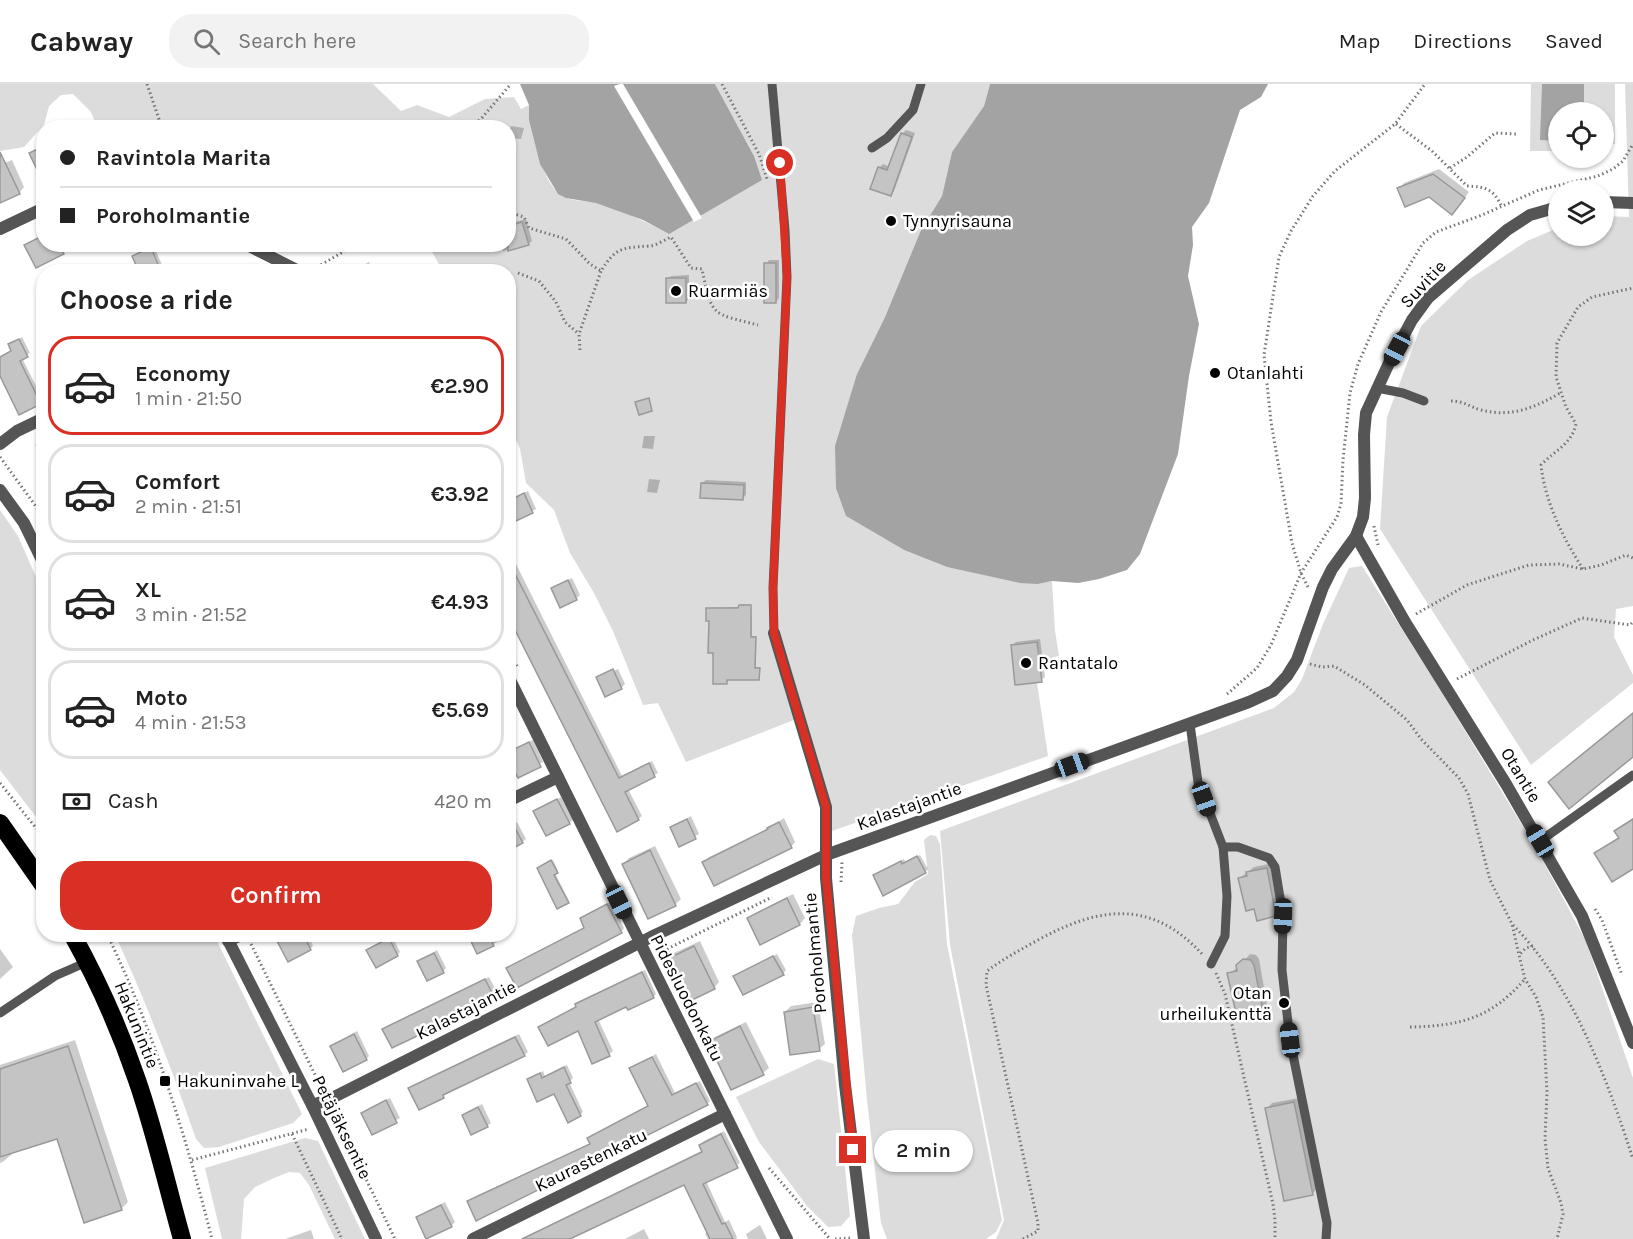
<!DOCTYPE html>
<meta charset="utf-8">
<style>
:root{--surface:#fff;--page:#f2f2f2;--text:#222;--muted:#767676;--line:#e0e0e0;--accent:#d93025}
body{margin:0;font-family:Karla,sans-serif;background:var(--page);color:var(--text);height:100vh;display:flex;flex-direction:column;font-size:22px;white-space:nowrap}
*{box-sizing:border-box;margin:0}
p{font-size:20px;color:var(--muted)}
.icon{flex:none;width:33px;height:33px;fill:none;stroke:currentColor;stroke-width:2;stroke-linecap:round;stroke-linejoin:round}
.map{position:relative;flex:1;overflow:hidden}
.sheet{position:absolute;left:36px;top:180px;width:480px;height:678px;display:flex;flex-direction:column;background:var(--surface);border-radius:24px;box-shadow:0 2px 4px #0004}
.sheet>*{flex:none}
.banner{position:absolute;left:36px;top:36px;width:480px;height:132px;border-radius:24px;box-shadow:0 2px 4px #0004;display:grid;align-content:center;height:132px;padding:0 24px;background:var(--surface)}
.buttons{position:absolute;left:1548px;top:18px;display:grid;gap:12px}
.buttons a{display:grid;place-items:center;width:66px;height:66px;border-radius:50%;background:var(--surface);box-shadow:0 2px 4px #0004;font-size:30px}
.end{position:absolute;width:27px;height:27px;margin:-14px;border:8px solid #d93025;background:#fff;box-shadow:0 0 0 3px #fff}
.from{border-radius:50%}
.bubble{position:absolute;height:42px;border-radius:21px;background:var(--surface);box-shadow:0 2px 4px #0004;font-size:20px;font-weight:600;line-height:42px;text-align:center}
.car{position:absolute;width:18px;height:36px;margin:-18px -9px;border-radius:8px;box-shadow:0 0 4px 2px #0007;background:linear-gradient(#222 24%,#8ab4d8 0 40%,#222 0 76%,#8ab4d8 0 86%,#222 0)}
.banner b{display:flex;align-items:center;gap:21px;height:57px;font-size:22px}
.banner b+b{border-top:2px solid var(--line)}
.banner i{width:15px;height:15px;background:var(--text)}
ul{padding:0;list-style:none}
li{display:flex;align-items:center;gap:18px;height:99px;margin:0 12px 9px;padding:0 12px;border:3px solid var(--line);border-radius:24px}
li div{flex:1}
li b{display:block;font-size:22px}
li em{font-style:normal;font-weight:600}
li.selected{border-color:var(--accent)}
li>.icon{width:54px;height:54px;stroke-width:1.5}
h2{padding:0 24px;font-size:27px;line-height:72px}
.pay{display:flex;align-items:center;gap:15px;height:66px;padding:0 24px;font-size:22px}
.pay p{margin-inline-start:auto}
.primary-button{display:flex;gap:12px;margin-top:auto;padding:12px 24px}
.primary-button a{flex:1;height:69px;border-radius:24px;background:var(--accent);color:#fff;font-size:24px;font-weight:600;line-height:69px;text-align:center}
header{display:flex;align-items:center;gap:36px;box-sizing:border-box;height:84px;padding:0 30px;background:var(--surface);border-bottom:2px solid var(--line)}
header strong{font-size:28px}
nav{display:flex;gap:33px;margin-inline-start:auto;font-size:21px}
.search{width:420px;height:54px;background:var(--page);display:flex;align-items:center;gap:15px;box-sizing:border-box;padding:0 21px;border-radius:24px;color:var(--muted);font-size:22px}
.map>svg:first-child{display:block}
.green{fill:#dcdcdc}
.water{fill:#a3a3a3}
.pier{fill:#fff}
.shadow{fill:#0003}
.building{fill:#c4c4c4;stroke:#999;stroke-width:1.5}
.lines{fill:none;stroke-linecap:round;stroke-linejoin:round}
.path{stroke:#777;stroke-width:3;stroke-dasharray:1.5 3;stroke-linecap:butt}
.lane{stroke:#555;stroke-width:9}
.street{stroke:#555;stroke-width:12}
.highway{stroke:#000;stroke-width:18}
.route{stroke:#d93025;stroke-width:8}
.poi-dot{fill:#000;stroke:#fff;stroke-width:2}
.labels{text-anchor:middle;stroke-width:5;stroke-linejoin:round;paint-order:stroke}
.poi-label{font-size:18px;fill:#000;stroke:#fff;text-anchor:start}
.street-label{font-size:18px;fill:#000;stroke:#fff}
</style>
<header>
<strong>Cabway</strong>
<div class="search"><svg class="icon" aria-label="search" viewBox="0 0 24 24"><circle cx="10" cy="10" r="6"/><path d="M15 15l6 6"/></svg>Search here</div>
<nav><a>Map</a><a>Directions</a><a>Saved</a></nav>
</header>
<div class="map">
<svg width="1633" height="1155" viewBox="0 0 1633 1155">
<rect width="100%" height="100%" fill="#fff"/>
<g class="green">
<path d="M0,0H373L401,27L417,21L449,33L485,15L514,13L521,25L529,21C529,43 542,99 561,111C571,118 585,116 597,119C622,126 646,138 669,150L754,72L715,0H990L984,22L952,68L942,112L921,146L885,233L857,290L846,432L904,466L947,483L1038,500L1052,497L1055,547L1059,572L1034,579L1048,672L826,749L799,634L686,678L658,619L643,621L613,547L594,509L570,469L554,426L526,399L520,365L509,340L508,188L443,187L428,161L508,160V44H191L188,40L173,37L172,43H97L91,28L73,10L61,11L49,22L44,41L24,63L0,67Z"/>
<path d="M1531,0H1615V60H1604V28H1558V67H1530Z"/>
<path d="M1625,0H1633V522L1616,525L1614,553L1633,591V599L1531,681L1380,445L1387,333L1421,242L1468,196L1527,157L1558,144V152H1604V132L1629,133Z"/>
<path d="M0,426L18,452L43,509V742L0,686Z"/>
<path d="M1362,482L1439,604L1536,764L1586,857L1633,994V1155H996L1004,1136L950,861L940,747L1274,624L1294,608L1302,595L1323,540L1349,484Z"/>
<path d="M930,751L936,752L940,760L947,860L1002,1136L996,1148L986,1155H887L881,1139L867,1016L852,851L856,832L879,824L898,820L915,798L928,790L924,756Z"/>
<path d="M115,851H214L302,1030L293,1039L219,1063L204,1064L196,1055C172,986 146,917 115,851Z"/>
<path d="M818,975L834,980L850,1132L841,1142L828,1143L807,1122L759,1058L736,1013Z"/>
<path d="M305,1054L318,1057L365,1155H335L309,1101L300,1089L289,1088L274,1094L255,1103L244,1115L241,1155H222L205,1084Z"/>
</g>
<g class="water">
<path d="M520,0H715L754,72L762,96L669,150L643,136L596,119L566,114L558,110L540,80L529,36V21Z"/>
<path d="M990,0H1268L1261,13L1240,26L1209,119L1192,143L1193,161L1188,192L1199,240L1189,292L1178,370L1140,470L1127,486L1099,495L1078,499L1052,497L1038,500L1020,499L947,483L904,466L846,432L836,404L835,362L857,290L885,233L921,146L942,112L952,68L984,22Z"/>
<path d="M1542,0H1584V28H1558V57L1540,56Z"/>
</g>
<path class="pier" d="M620,0H623L702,134L694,138L614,2Z"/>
<g class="shadow">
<path d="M511,42L524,44L521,55L508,54Z"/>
<path d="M906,46L915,49L894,107L891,110L879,84L883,80L890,83L902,50Z"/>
<path d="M12,76L24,103L19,109L0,118V81Z"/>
<path d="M1439,85L1469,108L1458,123L1430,111L1399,105L1404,99Z"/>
<path d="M526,135L532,157L528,160L503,167L501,160H508V140Z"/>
<path d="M44,151V160H64L66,166L63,169L26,161Z"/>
<path d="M154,162L165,188H140L133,172Z"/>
<path d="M769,176H779V214L776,218L766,180Z"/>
<path d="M369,178L373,188H351Z"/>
<path d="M689,191V214L686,218L668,195L671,192Z"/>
<path d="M44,210V226H43L38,214Z"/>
<path d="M22,253L30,269L22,274L43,316L40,319L0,285V272L12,266L9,261Z"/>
<path d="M644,352H655L653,365L642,364Z"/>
<path d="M44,355V377L35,361Z"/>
<path d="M649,395L660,396L657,409L647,408Z"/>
<path d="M706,396L746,398V411L742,415L702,399Z"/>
<path d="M528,407L536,425L508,439V416Z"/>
<path d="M508,464L622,692L652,677L658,689L628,705L642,732L638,735L508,529Z"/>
<path d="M572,494L580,511L576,515L553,504Z"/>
<path d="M741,520L751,521L752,552H756V583H760V594L727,595L726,599L714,567L707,524L740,523Z"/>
<path d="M1040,555L1045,593L1041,596L1012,561L1016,558Z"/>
<path d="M618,585L625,600L621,604L600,593Z"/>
<path d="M533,656L543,678L508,697V675L511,667Z"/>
<path d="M561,713L573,736L569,739L535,727Z"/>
<path d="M691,732L699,750L680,761L672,743Z"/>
<path d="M784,734L795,758L791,763L704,778L709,773L769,744Z"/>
<path d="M1633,734V783L1596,769L1620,752L1616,747Z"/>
<path d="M517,738L526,755L522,758L508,742Z"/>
<path d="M655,762L681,815L675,821L649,833L624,780L629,774Z"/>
<path d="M920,771L928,785L925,788L875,791L904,775L905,778Z"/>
<path d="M553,776L558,787L555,789L569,817L568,818L540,783Z"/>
<path d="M1273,779L1281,825L1275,831L1255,823L1240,794L1254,783Z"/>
<path d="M793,810L805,834L800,840L761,859L749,834L755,829Z"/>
<path d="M611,818L624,844L621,848L512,881L586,843L581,835L585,831Z"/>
<path d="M283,850H308L313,862L310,865L278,855Z"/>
<path d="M469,850H493L497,858L478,868Z"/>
<path d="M392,852L400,868L397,871L368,866Z"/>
<path d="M700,857L719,898L714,904L669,875L674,869Z"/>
<path d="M0,865L13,883L0,895Z"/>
<path d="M437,866L446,884L443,888L419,877Z"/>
<path d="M777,870L786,886L783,890L735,893Z"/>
<path d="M1250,870L1256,871L1259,875L1267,921L1259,930L1240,926L1229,890L1238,883Z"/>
<path d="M645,886L656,910L653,913L627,921L598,935L613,967L609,970L593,978L579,945L540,944L578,922L577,920L580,917Z"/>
<path d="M489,893L498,910L494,913L384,945L387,942Z"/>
<path d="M818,918L825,960L819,965L785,928L791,922Z"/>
<path d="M746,938L769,984L763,989L709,958L715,953Z"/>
<path d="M357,947L369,972L366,975L332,962Z"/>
<path d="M519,950L528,968L524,971L443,1012L409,1004L413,1001Z"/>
<path d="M75,956L128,1118L121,1125L58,1053L11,1068L12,1070L4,1077L0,1079V981Z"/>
<path d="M656,970L675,1009L700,997L710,1017L707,1020L469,1117L472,1114L591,1059L588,1054L592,1051L650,1021L631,985Z"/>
<path d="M567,981L573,994L569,998L583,1028L580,1031L555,1008L528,995L543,987L545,992Z"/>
<path d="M390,1014L400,1034L373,1049L363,1029Z"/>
<path d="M1299,1014L1318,1104L1312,1110L1267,1025L1272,1019Z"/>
<path d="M482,1020L491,1039L487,1042L463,1031Z"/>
<path d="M724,1047L740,1079L706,1097L725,1138L729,1136L737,1153L736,1155H708L705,1150L708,1147L685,1098L569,1155H521L703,1066L700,1061L704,1057Z"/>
<path d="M445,1118L455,1138L451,1142L417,1133Z"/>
<path d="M760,1141L767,1155H748L746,1150Z"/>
<path d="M644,1145L649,1155H625Z"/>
<path d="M311,1146L314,1155H285Z"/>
</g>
<g class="building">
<path d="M901,49L912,53L891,112L870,105L878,83L887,86Z"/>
<path d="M44,62V100L29,69Z"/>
<path d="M0,68L20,110L0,119Z"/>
<path d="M1433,90L1465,114L1452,131L1429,113L1405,123L1397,104Z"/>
<path d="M522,138L529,161L508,167V142Z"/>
<path d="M44,151V160H59L64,170L36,184L24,161Z"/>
<path d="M151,163L161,188H139L132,172Z"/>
<rect x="764" y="179" width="12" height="40"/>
<rect x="666" y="194" width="20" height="25"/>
<path d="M19,255L28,273L20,277L41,320L19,331L0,292V273L11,267L8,260Z"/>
<path d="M649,314L652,327L639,331L635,318Z"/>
<path d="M701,399L744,401L743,416L700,414Z"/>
<path d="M524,409L533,429L516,437L508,421V417Z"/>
<path d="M508,476L619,694L649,679L655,693L625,708L639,736L617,748L508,532Z"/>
<path d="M568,496L577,516L560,524L551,504Z"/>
<path d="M739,521H751V553H756L755,584H760L759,596H727V600H713V569H708L709,537H706V524H738Z"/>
<path d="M1037,558L1042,598L1015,601L1011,561Z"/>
<path d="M613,585L622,605L605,613L596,593Z"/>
<path d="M1633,629V673L1569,725L1548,698Z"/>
<path d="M529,658L541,683L518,694L508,675V668Z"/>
<path d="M557,715L570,740L546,752L533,727Z"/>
<path d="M508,731L523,759L508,767Z"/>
<path d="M687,735L696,755L679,763L670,743Z"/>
<path d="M1633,735V785L1612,798L1594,769L1619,754L1614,747Z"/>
<path d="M779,738L792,764L714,802L702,778L768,745L767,744Z"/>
<path d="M650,766L676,822L648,835L622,780Z"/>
<path d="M917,772L926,789L883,812L873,791L901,777L902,780Z"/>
<path d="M551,776L558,789L554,791L569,819L557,825L537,784Z"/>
<path d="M1267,784L1276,832L1257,837L1254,825L1246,827L1238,794L1247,792L1246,788Z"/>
<path d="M787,814L800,841L760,861L747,834Z"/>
<path d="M607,820L622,849L517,904L506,884L584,844L580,834Z"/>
<path d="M284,850H303L311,866L288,878L276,855Z"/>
<path d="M480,850H488L494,862L477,870L470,855Z"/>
<path d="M389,854L398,872L376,884L366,866Z"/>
<path d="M694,862L715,905L688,918L667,875Z"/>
<path d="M434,869L444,889L427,897L417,877Z"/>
<path d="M773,872L784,891L743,911L733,892Z"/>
<path d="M1243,875L1251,876L1254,881L1262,922L1260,932L1250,935L1240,928L1236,929L1227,889L1237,887L1236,881Z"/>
<path d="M642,888L654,914L628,926L626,923L595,938L610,972L592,980L578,947L548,962L538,943L576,923L575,920Z"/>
<path d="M485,895L495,915L392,964L382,945Z"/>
<path d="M813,923L820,967L790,971L784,928Z"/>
<path d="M740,942L764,991L731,1006L708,958Z"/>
<path d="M354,950L367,976L343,988L330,962Z"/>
<path d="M515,953L525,972L443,1011L444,1014L419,1026L408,1004Z"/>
<path d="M68,962L122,1126L84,1139L57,1055L0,1073V985Z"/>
<path d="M652,973L672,1011L696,999L708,1021L476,1137L467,1117L590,1060L587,1054L648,1022L629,984Z"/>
<path d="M564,983L571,999L566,1001L581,1032L568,1039L554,1010L537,1018L527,995L540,989L542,994Z"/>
<path d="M386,1016L397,1039L372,1051L361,1029Z"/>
<path d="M1294,1018L1313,1111L1284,1117L1265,1024Z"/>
<path d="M478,1023L488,1043L471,1051L462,1031Z"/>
<path d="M721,1050L738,1084L703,1100L722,1140L725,1139L733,1155H710L684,1101L570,1155H522L702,1068L699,1061Z"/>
<path d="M441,1121L452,1143L426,1155L416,1133Z"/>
</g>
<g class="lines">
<g class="path">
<path d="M147,0L162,44"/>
<path d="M722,0L759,70L767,95"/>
<path d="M1396,40L1432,67L1467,102C1487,103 1493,105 1502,123"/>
<path d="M467,44L480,36L510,1"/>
<path d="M1450,84L1467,73L1495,49L1516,50"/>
<path d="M508,128L524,133L529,144L566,155L590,180L601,187C616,163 622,164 649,162C656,162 664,156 671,153L691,184L702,185C712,234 712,229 758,241"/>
<path d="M312,181L320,188"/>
<path d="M317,183L357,160"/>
<path d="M518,189L539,197L556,218L565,238L579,250"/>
<path d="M580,266L579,250L601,187"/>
<path d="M1451,317C1465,317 1469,323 1481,326C1512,334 1536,323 1562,308"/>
<path d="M0,373L35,421L44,438"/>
<path d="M1374,442L1378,461"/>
<path d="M1583,485C1563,454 1545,418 1541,381C1555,366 1571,361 1576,340L1566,323L1556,293L1557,259L1578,223L1592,213L1633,204"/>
<path d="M1308,503L1301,489L1292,459L1271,338L1264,271L1279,173L1291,147L1313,112L1335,87L1395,40L1425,0"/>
<path d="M1416,530L1467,501L1529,481L1559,480L1583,485L1601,481L1626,471L1633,474"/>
<path d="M508,565L517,582"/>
<path d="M1310,580L1322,583L1334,582L1365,601L1407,636L1421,655L1459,694L1468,710L1490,796L1512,840L1519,871"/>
<path d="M1457,595L1533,556L1582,534L1630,541L1633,538"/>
<path d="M1227,610L1257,584L1271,561L1301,489L1337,433L1341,420L1343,376L1350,309L1358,280L1381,228L1423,159L1436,148L1482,131L1539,106L1598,92L1613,85L1623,77L1633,60"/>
<path d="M0,699L44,754"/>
<path d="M841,798L842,778"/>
<path d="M1595,825L1602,836L1622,891"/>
<path d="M1513,841C1573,902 1607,995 1633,1075"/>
<path d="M107,850C153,945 186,1053 212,1155"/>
<path d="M251,860L322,1005"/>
<path d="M1533,862L1526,864L1519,871L1525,895L1536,913L1543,933L1547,1008L1545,1055L1548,1084L1561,1119L1563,1130L1557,1155"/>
<path d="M659,869L772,813"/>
<path d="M1216,889L1225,910L1273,1120L1275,1136V1155"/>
<path d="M1410,943C1461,942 1491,934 1525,895"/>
<path d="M333,1027L395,1155"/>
<path d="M292,1050L342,1155"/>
<path d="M192,1076L309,1045"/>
<path d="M769,1084L830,1155"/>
<path d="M835,1155L851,1154"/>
<path d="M1023,1155L1038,1147V1139L986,901L987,887C1003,875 1020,866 1038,856C1100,822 1152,815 1203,871"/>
</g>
<g class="lane">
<path d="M772,0L785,146L787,193L773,504L774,549"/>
<path d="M872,64L887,54L913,26L921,0"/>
<path d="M1377,304L1403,309L1424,317"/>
<path d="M1190,640L1198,698L1223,763H1238L1269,774L1275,783L1283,832L1282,886L1290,956L1327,1139L1326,1155"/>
<path d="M1540,757L1633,691"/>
<path d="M1211,880L1225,852L1227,812L1223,763"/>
<path d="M0,929L55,892L87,878"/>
</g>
<g class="street">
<path d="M1604,118L1633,119"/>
<path d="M0,145L44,124"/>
<path d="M245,160L301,188"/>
<path d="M0,360L17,347L44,334"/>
<path d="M0,406L24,439L44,480"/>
<path d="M1356,452L1405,538L1506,700L1582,832L1633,959"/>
<path d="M774,549L826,723V794L845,1001L864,1155"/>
<path d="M508,592L787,1155"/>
<path d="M508,717L558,693"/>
<path d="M225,850L312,1021L376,1155"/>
<path d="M228,857L243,850"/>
<path d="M312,1021L328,1016L651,853L826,771L1249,618L1273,607L1287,592L1297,576L1323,503L1332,485L1356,452L1363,433L1365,414L1364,351L1366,329L1389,279L1412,236L1428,214L1507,146L1530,131L1558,123"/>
<path d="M473,1155L725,1030"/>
</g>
<g class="highway">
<path d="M0,739L44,802"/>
<path d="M72,850C98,897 120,946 137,996C155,1048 167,1102 182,1155"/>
</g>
</g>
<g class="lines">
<path class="route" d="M780,79L787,193L773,504L774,549L826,723V794L853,1066"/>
</g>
<g class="poi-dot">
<circle cx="891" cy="137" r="6"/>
<circle cx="676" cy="207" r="6"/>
<circle cx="1215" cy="289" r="6"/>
<circle cx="1026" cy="579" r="6"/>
<circle cx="1284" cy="919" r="6"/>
<rect x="159" y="991" width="12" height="12" rx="3"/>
</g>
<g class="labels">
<g class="poi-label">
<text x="903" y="143">Tynnyrisauna</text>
<text x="688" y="213">Ruarmiäs</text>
<text x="1227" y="295">Otanlahti</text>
<text x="1038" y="585">Rantatalo</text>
<text x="1272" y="915" text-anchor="end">Otan<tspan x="1272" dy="21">urheilukenttä</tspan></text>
<text x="177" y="1003">Hakuninvahe L</text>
</g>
<g class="street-label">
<text transform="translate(1423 200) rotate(-47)" y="6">Suvitie</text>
<text transform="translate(1521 691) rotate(59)" y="6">Otantie</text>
<text transform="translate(909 722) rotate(-20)" y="6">Kalastajantie</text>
<text transform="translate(815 869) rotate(-95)" y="6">Poroholmantie</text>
<text transform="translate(687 914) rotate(63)" y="6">Pidesluodonkatu</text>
<text transform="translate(466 926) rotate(-27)" y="6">Kalastajantie</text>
<text transform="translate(137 941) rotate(68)" y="6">Hakunintie</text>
<text transform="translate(342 1043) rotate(64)" y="6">Petäjäksentie</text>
<text transform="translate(591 1076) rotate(-26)" y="6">Kaurastenkatu</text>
</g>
</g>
</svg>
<div class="buttons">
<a><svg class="icon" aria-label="locate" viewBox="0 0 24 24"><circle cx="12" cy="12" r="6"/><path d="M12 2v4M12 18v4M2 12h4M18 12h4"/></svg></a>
<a><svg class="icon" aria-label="layers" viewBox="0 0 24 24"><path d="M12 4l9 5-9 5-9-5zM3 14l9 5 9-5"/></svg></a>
</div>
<i class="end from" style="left:780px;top:79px"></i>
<i class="end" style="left:853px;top:1066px"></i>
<div class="bubble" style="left:874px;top:1046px;width:99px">2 min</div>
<i class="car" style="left:1397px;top:265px;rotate:208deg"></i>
<i class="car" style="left:1072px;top:681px;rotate:70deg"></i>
<i class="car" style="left:1204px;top:715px;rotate:160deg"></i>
<i class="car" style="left:1540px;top:757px;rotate:329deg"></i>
<i class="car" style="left:619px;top:818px;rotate:154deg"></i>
<i class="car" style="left:1283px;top:832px;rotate:182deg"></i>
<i class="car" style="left:1290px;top:956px;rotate:353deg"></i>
<div class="banner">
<b><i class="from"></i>Ravintola Marita</b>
<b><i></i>Poroholmantie</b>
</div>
<section class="sheet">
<h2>Choose a ride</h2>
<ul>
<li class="selected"><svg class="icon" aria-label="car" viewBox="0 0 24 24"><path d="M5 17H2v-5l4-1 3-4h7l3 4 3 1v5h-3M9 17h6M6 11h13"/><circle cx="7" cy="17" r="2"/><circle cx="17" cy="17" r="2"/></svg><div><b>Economy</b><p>1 min · 21:50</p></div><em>€2.90</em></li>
<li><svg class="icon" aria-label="car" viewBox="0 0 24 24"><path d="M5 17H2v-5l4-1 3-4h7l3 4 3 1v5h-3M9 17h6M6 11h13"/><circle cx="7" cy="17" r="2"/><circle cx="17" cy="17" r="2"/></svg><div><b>Comfort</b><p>2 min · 21:51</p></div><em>€3.92</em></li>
<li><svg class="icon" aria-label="car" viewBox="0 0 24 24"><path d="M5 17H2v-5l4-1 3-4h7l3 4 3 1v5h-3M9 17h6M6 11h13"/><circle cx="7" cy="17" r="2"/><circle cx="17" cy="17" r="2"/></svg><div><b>XL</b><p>3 min · 21:52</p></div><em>€4.93</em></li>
<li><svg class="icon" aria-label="car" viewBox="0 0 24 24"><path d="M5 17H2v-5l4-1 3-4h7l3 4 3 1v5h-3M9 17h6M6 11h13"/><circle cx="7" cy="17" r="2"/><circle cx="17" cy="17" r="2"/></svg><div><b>Moto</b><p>4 min · 21:53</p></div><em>€5.69</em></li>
</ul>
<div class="pay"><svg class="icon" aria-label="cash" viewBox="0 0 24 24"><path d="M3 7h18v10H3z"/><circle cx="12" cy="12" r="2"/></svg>Cash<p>420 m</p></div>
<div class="primary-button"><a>Confirm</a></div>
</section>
</div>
